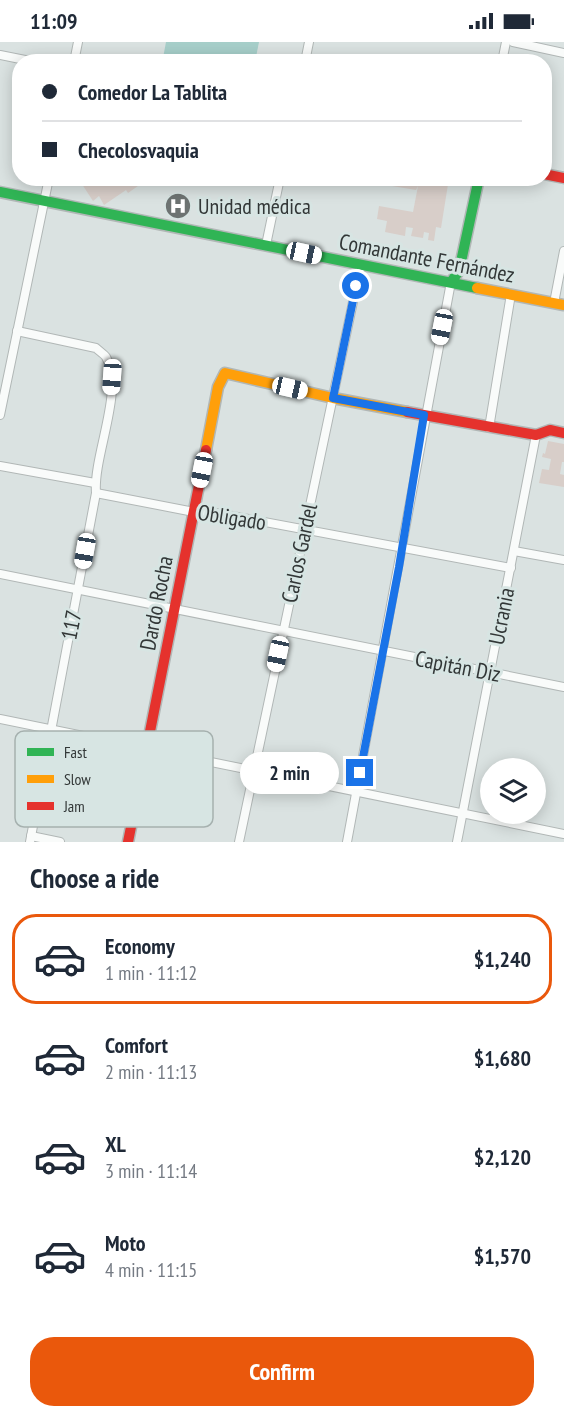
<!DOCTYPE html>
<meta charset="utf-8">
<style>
:root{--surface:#fff;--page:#f2f2f3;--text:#1f2937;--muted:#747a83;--line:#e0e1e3;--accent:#ea580c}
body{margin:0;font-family:"PT Sans Narrow",sans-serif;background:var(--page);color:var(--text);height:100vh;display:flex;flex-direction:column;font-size:22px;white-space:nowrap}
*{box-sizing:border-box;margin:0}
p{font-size:20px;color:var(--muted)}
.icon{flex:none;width:33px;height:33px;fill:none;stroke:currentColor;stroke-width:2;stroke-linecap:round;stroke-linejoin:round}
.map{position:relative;height:800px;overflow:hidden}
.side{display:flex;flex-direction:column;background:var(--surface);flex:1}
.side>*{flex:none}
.guide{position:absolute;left:12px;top:12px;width:540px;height:132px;border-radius:24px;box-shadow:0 3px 15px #0003;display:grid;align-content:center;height:132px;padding:0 30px;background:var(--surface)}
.buttons{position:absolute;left:480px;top:716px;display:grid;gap:12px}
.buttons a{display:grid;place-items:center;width:66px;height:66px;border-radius:50%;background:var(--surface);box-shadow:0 3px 15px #0003;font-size:30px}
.end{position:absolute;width:27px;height:27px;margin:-14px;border:8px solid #1a73e8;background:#fff;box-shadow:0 0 0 3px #fff}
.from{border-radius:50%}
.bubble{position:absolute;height:42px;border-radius:21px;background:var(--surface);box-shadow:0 3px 15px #0003;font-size:20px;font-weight:700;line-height:42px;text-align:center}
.car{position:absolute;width:18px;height:36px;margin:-18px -9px;border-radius:8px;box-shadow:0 0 4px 2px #0007;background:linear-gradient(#fff 24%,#345 0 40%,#fff 0 76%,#345 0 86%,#fff 0)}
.guide b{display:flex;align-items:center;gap:21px;height:57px;font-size:22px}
.guide b+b{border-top:2px solid var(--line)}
.guide i{width:15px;height:15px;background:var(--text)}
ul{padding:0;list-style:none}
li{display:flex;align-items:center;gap:18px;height:90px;margin:0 12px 9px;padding:0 18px;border:3px solid transparent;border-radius:24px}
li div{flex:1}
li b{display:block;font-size:22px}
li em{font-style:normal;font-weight:700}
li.current{border-color:var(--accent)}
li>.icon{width:54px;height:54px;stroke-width:1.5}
h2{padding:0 30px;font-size:27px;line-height:72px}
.primary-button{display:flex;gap:12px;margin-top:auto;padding:12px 30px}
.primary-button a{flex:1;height:69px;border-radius:24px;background:var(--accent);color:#fff;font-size:24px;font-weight:700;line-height:69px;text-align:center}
.status{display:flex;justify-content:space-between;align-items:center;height:42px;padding:0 30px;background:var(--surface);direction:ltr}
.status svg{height:16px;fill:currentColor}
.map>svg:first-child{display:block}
.green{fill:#a7cfca}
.building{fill:#d8cec9}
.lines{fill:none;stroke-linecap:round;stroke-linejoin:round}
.street-casing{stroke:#b1b7b6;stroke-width:10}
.fast-casing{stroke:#b1b7b6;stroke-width:13}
.slow-casing{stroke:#b1b7b6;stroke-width:13}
.jam-casing{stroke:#b1b7b6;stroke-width:13}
.street{stroke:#f9fbfa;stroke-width:8}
.fast{stroke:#30b455;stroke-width:10}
.slow{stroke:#ff9f0a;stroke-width:10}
.jam{stroke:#e5322d;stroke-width:10}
.route{stroke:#1a73e8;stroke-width:8}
.labels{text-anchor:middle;stroke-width:6;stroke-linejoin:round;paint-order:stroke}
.poi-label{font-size:22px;fill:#323737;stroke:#d7e5e3;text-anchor:start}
.street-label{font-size:22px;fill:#323737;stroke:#d7e5e3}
.key{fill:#d7e5e3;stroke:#a6b1af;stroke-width:1.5}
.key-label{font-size:16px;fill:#323737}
</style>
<div class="status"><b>11:09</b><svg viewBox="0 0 49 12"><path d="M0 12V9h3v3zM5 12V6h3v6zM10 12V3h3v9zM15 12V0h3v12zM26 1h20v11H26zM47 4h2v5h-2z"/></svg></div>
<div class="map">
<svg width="564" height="800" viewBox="0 0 564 800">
<rect width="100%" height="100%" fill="#dae2e1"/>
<path class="green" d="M166,0H259L255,20H178L163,16Z"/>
<g class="building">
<path d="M78,136H144L145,139L128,151L126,148L104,163L99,154L93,159Z"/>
<path d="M393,136H449L441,186L436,185L434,199L428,198L429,191L424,190L423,196L411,194L413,186L406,185L405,194L385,190L387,179L377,177L379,164L413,170L418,144L416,148L392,144Z"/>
<path d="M548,399L564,402V420H562L560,432L564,433V445L539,441L542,427L549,428L551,417L542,415L543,411L545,412Z"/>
</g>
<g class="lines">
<g class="street-casing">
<g id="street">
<path d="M513,0L564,11"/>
<path d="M0,13L35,20"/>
<path d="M74,20L78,0"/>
<path d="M305,20L309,0"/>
<path d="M502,20L506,0"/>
<path d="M266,203L280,136"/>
<path d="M554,261L564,209"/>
<path d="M17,289L96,306C99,309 104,312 106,315C125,348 93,413 96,451L30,800"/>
<path d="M0,373L49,136"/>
<path d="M489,386L511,252"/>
<path d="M0,424L95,441"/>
<path d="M96,451L194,470H211L511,526"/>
<path d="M514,509L564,518"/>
<path d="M0,532L564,645"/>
<path d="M0,677L564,792"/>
<path d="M31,794L60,800"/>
<path d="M239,800L361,222"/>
<path d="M347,800L451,240"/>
<path d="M457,800L536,393"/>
</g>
</g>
<g class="fast-casing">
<g id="fast">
<path d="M0,150L477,246"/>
<path d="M451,240L459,229L479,136"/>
</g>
</g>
<g class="slow-casing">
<g id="slow">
<path d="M477,246L564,263"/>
<path d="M206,408L218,345L225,331L333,356L407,370"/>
</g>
</g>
<g class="jam-casing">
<g id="jam">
<path d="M544,132L564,136"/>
<path d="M407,370L536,393L550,388L564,391"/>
<path d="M128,800L206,408"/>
</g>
</g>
<use href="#street" class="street"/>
<use href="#fast" class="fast"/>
<use href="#slow" class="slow"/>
<use href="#jam" class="jam"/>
</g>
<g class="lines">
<path class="route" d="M356,244L333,356L424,373L399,525L360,731"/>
</g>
<defs>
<g id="hospital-disc" transform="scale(1.35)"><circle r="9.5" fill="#6d7372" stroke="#d7e5e3"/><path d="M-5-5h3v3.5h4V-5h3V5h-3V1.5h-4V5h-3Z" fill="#fff"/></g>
</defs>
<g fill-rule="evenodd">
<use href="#hospital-disc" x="178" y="164"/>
</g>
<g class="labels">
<g class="poi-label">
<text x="198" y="172">Unidad médica</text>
</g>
<g class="street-label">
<text transform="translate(427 216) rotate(11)" y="8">Comandante Fernández</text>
<text transform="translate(232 475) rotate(9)" y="8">Obligado</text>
<text transform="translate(299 511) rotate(-78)" y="8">Carlos Gardel</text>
<text transform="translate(156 561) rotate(-79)" y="8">Dardo Rocha</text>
<text transform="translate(501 574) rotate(-79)" y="8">Ucrania</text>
<text transform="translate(71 583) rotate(-79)" y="8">117</text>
<text transform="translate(458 624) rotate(11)" y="8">Capitán Diz</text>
</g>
</g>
<rect x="15" y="689" width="198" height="96" rx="9" class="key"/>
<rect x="27" y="706" width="27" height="8" fill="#30b455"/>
<rect x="27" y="733" width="27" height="8" fill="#ff9f0a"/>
<rect x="27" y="760" width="27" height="8" fill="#e5322d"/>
<g class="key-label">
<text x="64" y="716">Fast</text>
<text x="64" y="743">Slow</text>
<text x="64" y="770">Jam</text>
</g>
</svg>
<div class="buttons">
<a><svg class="icon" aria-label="layers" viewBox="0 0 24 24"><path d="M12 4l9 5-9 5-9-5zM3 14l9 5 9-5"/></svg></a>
</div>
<i class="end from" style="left:356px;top:244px"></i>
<i class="end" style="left:360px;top:731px"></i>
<div class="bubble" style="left:240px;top:710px;width:99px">2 min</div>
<i class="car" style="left:304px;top:211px;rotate:102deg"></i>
<i class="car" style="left:442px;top:285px;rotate:191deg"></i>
<i class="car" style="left:112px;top:335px;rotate:184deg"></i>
<i class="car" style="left:290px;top:346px;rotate:103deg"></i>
<i class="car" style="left:202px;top:428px;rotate:191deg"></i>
<i class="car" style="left:85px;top:509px;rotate:190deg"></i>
<i class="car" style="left:278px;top:612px;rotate:192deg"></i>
<div class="guide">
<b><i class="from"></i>Comedor La Tablita</b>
<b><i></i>Checolosvaquia</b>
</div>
</div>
<section class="side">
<h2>Choose a ride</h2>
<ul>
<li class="current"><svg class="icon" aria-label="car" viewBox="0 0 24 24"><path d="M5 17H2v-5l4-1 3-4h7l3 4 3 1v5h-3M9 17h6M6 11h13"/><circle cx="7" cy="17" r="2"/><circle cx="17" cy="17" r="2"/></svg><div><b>Economy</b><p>1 min · 11:12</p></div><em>$1,240</em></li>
<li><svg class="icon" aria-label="car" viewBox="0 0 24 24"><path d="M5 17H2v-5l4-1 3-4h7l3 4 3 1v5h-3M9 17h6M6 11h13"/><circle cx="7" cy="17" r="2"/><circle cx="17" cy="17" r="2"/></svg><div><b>Comfort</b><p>2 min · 11:13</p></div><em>$1,680</em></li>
<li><svg class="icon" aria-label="car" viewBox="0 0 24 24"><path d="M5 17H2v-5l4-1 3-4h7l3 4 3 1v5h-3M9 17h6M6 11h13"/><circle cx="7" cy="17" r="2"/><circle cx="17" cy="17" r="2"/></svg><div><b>XL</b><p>3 min · 11:14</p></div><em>$2,120</em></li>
<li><svg class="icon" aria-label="car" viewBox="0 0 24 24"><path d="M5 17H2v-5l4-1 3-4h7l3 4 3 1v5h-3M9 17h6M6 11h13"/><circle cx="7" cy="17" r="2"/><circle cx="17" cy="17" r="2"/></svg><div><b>Moto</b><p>4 min · 11:15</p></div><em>$1,570</em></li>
</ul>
<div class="primary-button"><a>Confirm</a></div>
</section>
